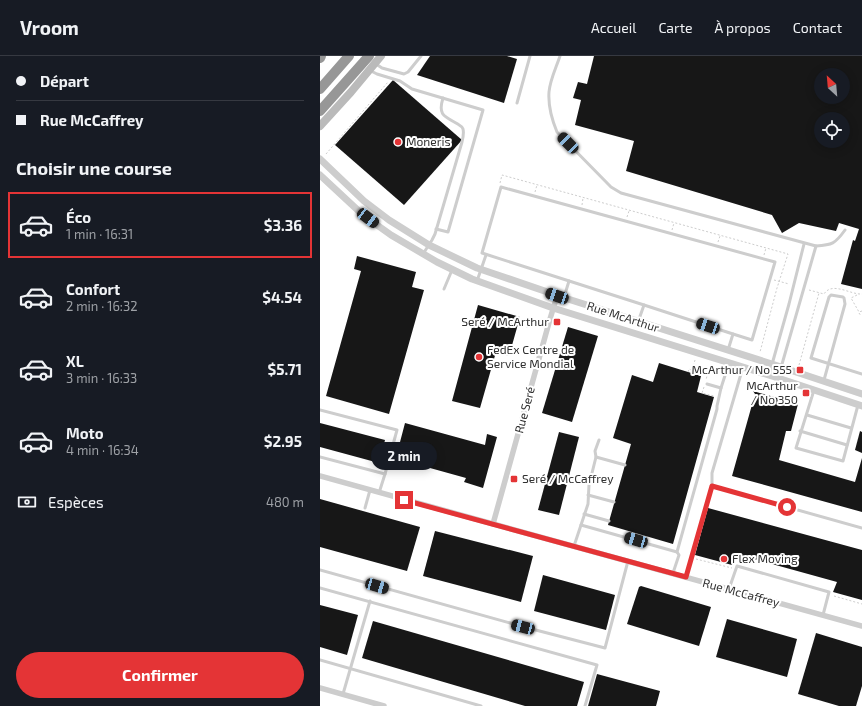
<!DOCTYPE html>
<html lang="fr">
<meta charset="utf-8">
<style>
:root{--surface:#171b24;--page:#242831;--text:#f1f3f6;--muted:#9ea1a6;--line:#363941;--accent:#e43436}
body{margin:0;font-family:"Exo 2",sans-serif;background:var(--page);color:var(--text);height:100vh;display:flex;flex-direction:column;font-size:15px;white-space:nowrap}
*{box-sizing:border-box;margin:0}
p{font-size:13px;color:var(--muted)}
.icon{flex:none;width:22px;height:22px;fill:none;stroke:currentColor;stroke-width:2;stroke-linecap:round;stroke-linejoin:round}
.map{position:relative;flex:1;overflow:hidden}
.sheet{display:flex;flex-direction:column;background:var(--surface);width:320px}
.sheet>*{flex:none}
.guide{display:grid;align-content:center;height:88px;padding:0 16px;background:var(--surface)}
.needle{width:26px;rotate:334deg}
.buttons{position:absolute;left:494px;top:12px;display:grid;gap:8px}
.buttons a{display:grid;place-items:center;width:36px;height:36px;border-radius:50%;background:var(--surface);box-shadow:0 2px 10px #0003;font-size:20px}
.end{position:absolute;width:18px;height:18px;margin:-9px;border:5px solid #e43436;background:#fff;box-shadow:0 0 0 2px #fff}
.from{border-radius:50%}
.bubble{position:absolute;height:28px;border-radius:14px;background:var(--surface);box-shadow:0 2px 10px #0003;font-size:13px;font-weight:700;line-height:28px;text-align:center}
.car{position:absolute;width:12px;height:24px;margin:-12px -6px;border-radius:5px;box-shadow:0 0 3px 1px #0007;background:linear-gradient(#222 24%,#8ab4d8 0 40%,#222 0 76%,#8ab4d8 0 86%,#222 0)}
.guide b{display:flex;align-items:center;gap:14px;height:38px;font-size:15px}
.guide b+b{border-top:1px solid var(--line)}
.guide i{width:10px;height:10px;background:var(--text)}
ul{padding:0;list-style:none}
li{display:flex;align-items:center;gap:12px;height:66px;margin:0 8px 6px;padding:0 8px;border:2px solid transparent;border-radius:0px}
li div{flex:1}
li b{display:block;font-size:15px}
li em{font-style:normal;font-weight:700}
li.active{border-color:var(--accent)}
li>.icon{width:36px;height:36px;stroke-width:1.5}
h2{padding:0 16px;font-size:18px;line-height:48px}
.pay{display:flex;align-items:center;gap:10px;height:44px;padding:0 16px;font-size:15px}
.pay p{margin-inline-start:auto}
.action{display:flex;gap:8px;margin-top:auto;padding:8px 16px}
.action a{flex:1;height:46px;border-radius:24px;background:var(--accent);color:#fff;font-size:16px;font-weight:700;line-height:46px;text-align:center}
header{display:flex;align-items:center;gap:24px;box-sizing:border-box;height:56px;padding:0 20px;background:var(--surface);border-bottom:1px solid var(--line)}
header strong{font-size:19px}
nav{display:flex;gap:22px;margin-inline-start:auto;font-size:14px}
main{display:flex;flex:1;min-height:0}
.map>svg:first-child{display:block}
.building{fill:#171717;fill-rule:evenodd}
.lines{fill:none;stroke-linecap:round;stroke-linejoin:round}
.path{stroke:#cdcdcd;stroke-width:1;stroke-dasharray:2 2;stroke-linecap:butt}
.service{stroke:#cdcdcd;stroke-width:3}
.minor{stroke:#cdcdcd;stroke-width:5.5}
.tertiary{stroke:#cdcdcd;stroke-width:7}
.secondary{stroke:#bababa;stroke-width:8}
.motorway{stroke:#979797;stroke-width:10}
.route{stroke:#e43436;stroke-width:5}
.poi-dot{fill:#e43436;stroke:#fff;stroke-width:1.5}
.labels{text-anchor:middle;stroke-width:4;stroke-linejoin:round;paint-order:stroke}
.poi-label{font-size:12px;fill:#303030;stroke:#fff;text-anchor:start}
.street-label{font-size:12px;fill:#303030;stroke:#fff}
</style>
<header>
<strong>Vroom</strong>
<nav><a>Accueil</a><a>Carte</a><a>À propos</a><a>Contact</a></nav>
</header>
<main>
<section class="sheet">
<div class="guide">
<b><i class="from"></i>Départ</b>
<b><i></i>Rue McCaffrey</b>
</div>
<h2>Choisir une course</h2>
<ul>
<li class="active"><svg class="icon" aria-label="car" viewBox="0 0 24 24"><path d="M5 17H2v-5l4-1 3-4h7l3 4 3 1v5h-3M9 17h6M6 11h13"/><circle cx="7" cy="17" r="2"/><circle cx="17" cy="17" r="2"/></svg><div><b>Éco</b><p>1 min · 16:31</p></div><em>$3.36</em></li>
<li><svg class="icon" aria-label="car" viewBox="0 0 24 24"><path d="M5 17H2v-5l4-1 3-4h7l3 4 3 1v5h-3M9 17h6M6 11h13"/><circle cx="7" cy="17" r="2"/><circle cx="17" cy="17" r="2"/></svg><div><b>Confort</b><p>2 min · 16:32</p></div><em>$4.54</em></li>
<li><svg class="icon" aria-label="car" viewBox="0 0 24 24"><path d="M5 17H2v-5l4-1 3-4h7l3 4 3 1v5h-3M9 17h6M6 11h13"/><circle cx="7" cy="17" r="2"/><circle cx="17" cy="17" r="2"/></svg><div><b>XL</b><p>3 min · 16:33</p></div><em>$5.71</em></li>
<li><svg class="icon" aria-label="car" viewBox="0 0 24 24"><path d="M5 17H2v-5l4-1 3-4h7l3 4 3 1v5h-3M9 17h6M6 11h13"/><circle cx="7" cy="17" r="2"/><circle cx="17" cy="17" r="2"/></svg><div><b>Moto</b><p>4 min · 16:34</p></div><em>$2.95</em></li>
</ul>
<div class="pay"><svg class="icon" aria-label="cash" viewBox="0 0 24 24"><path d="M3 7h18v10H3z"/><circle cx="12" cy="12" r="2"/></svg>Espèces<p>480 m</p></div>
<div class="action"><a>Confirmer</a></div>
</section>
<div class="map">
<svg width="542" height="650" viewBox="0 0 542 650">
<rect width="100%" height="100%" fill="#fff"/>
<g class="building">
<path d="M110,0H187L197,3L184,47L97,19Z"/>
<path d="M274,0H542V233L521,228L533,184L535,185L539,173L519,167L516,175L479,167L462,177L452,159L306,115L314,85L255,69L261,44L253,42L258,26L267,28ZM501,19H523V41H501ZM501,63H523V85H501Z"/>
<path d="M73,24L142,84L84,149L15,89Z"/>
<path d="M37,200L96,216L92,231L104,234L69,358L6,340L41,215L34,213Z"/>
<path d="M158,249L200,261L189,300L176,296L160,352L132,345Z"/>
<path d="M248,271L278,280L252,366L222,357Z"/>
<path d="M339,307L381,320L377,336L394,341L353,488L288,469L311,388L293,382L312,319L333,326Z"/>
<path d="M433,335L478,348L471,375H466L459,404L535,426L542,402V456L412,420L435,338Z"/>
<path d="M0,367L65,384L59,407L0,391Z"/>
<path d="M85,367L165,389L167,378L177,381L163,432L144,426L146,422L92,407L91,414L74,409Z"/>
<path d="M540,375L542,376V397L535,394Z"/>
<path d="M239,376L259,381L239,459L218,454Z"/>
<path d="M0,443L100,471L87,515L0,491Z"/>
<path d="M388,452L542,494V544L513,536L517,526L416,498L412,509L375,499Z"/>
<path d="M115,475L213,500L201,546L103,520Z"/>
<path d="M223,519L295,539L286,574L214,555Z"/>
<path d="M321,530L391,551L379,590L307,568L319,531Z"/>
<path d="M0,549L38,559L27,599L0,591Z"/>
<path d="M407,563L477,583L467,621L396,601Z"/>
<path d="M53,565L264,626L257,650H205L42,602Z"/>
<path d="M496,577L542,591V630L536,650H519L478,638Z"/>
<path d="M277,618L340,635L336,650H268Z"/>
</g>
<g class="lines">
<g class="path">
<path d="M6,98L68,26"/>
<path d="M180,127L182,119L468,198L457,232L440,296"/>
<path d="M215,136L217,129"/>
<path d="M262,149L263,142"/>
<path d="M307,161L309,155"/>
<path d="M352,174L354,167"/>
<path d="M398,186L400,180"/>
<path d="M444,199L446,192"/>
<path d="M454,224L469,228"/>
<path d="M489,234L504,238C512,225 531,239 542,238"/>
<path d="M537,239L531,242L539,256L542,255"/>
<path d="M539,257L541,260"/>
<path d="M199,265L201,267L208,269L207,272"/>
<path d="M375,304L372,314L385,317L387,320L386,324"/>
<path d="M479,309L499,237"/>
<path d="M368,316L369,313L372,314"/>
<path d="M384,331L382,337L394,340"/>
<path d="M376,503L412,512"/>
<path d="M514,540L542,548"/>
</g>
<g class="service">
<path d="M240,0C236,12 230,24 229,36C228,50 232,64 237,76L291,131L301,137L496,190C512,189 515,188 525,174"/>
<path d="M56,8L62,12L84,18L88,16L101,0"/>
<path d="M51,15L57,18L80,25L92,33L163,54L128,176L116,173"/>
<path d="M197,47L210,0"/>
<path d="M103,198L112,184L115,178L142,86C143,82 144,77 143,73C142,70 139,69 136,67C123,60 118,58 123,42"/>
<path d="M157,225L166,199"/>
<path d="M124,233L132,214"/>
<path d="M242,239L245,238L249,225"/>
<path d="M324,249L162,197L181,131L455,206L432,284L413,278"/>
<path d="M318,266L324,249L413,278L408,294"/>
<path d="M449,319L469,248L484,188"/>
<path d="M458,322L496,190"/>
<path d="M504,324L525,248L524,242L523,241L511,239L509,241L491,302L542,318"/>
<path d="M387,328L401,332L409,307"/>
<path d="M494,334L476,392L523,405L538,349"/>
<path d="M0,354L77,374L65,418"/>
<path d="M487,359L531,372"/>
<path d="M480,375L527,389"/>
<path d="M0,401L65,418L59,437"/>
<path d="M276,401L305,409"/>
<path d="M392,430L542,472"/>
<path d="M268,439L294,446"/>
<path d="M45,452L50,434"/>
<path d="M264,458L289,465"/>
<path d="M261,469L268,448L269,429L276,401L275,395L279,384"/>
<path d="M254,490L261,469L357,496"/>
<path d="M0,514L208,572L285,592L308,505"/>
<path d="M353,517L359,499L357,496L397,353V350L401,332"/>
<path d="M366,521L392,430V417L423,311"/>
<path d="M0,532L277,609L265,650"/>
<path d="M409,533L417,510L509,536L503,559"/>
<path d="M0,604L161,650"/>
<path d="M23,638L50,545"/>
</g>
<g class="minor">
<path d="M0,420L542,570"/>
<path d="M173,468L230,263L237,240"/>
<path d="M0,632L64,650"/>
</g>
<g class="tertiary">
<path d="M0,103L44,145L69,164L109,189L157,212L248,243L458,310L542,338"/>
<path d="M0,119L43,159L71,179L117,206L152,223L233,252L455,321L542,350"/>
</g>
<path class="secondary" d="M0,70L31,36L61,0"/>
<g class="motorway">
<path d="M0,2L1,0"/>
<path d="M0,33L29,0"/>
<path d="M0,55L49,0"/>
</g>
</g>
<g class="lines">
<path class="route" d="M84,444L366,521L392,430L467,451"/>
</g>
<g class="poi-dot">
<circle cx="78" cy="86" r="4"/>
<rect x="233" y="262" width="8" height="8" rx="2"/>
<circle cx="159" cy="301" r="4"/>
<rect x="476" y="310" width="8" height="8" rx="2"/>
<rect x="482" y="333" width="8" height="8" rx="2"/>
<rect x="190" y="419" width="8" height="8" rx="2"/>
<circle cx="404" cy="503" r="4"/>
</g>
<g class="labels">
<g class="poi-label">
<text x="86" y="90">Moneris</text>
<text x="229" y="270" text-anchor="end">Seré / McArthur</text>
<text x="167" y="298">FedEx Centre de<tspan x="167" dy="14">Service Mondial</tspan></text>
<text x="472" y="318" text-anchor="end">McArthur / No 555</text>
<text x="478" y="334" text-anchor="end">McArthur<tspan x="478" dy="14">/ No 350</tspan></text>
<text x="202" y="427">Seré / McCaffrey</text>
<text x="412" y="507">Flex Moving</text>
</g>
<g class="street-label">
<text transform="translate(303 261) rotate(18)" y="4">Rue McArthur</text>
<text transform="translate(205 354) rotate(-75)" y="4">Rue Seré</text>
<text transform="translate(421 537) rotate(15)" y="4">Rue McCaffrey</text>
</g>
</g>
</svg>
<div class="buttons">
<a><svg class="needle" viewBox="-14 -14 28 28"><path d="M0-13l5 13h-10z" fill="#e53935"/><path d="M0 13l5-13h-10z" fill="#9ea1a6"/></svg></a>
<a><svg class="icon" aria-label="locate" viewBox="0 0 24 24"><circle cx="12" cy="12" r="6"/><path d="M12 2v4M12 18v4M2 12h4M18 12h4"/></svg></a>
</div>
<i class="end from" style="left:467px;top:451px"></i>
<i class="end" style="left:84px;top:444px"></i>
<div class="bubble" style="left:51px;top:386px;width:66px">2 min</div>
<i class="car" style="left:248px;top:87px;rotate:315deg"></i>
<i class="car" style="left:48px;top:162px;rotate:127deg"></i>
<i class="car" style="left:237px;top:240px;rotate:289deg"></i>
<i class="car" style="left:388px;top:270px;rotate:288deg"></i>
<i class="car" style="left:316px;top:484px;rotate:286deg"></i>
<i class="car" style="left:57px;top:530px;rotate:106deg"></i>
<i class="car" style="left:203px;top:571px;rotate:285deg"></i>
</div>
</main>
